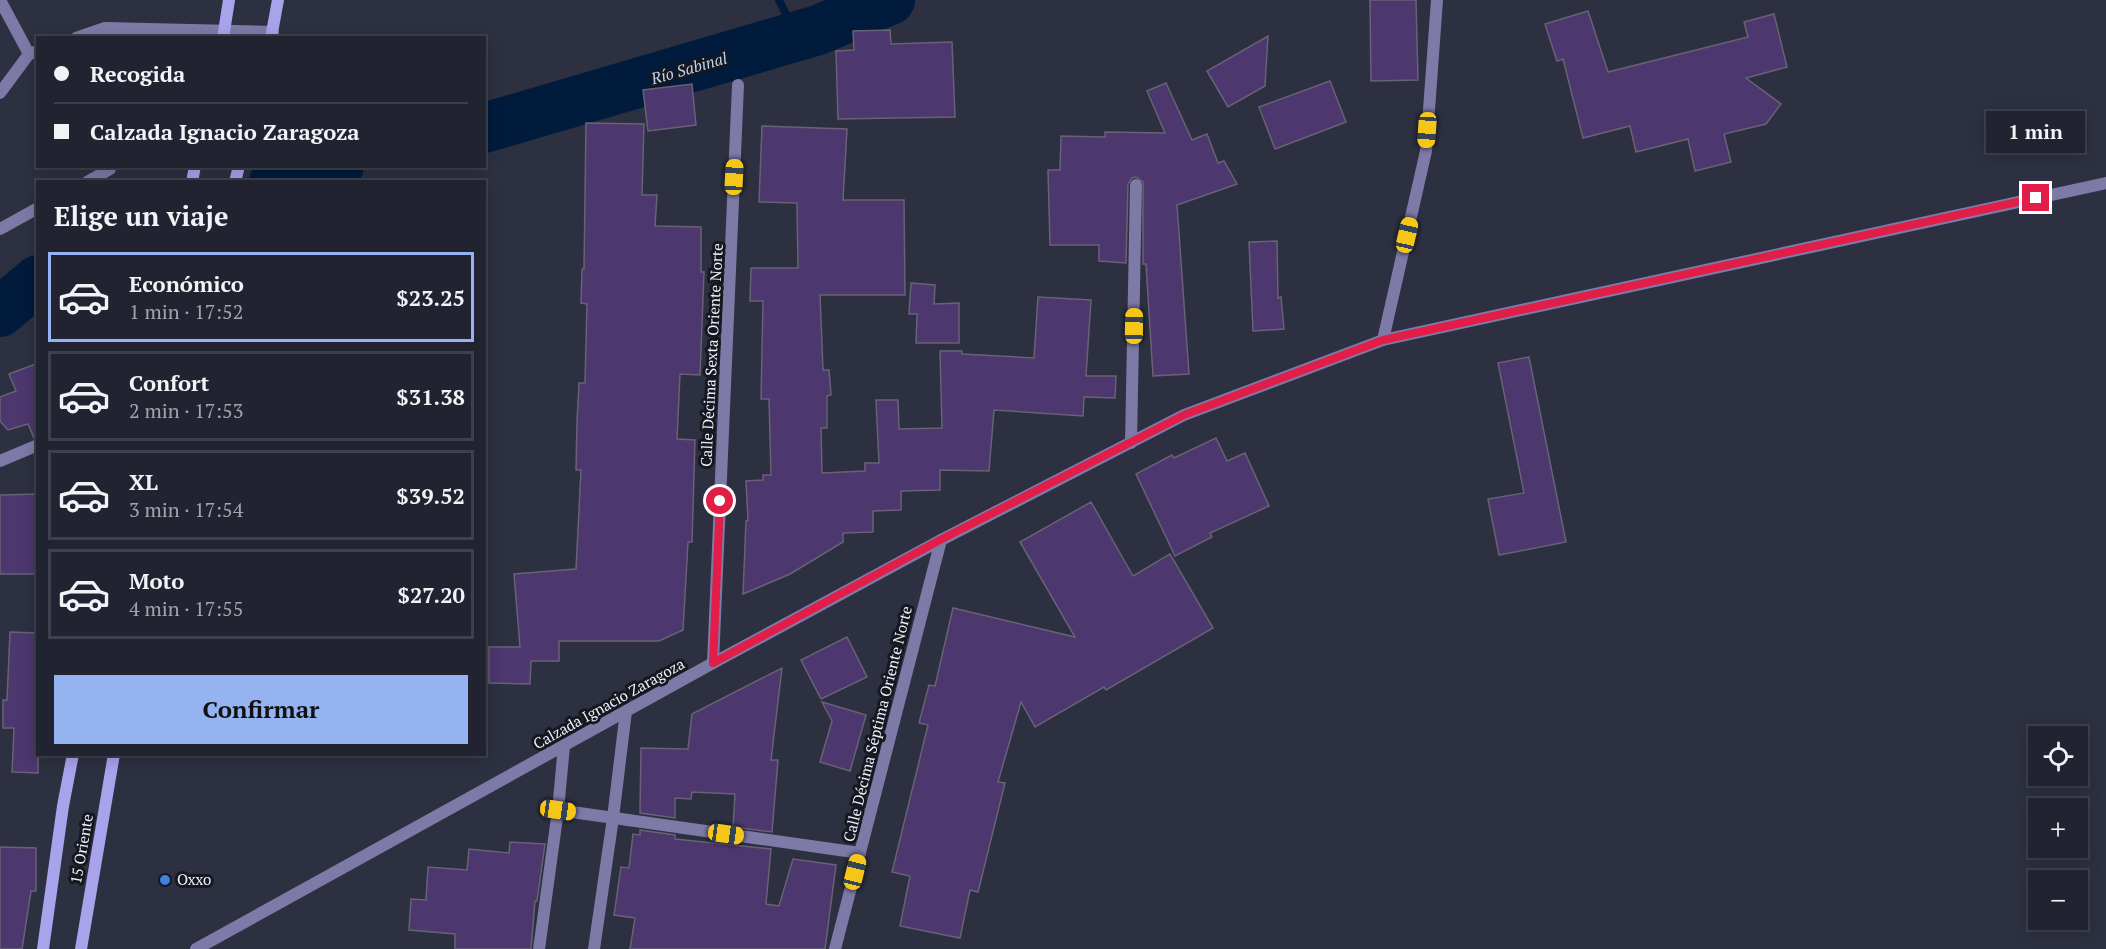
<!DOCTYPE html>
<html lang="es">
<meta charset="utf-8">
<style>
:root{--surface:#212430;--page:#292c38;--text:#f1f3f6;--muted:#a2a4ab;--line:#3e414c;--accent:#95b2f1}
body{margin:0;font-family:"PT Serif",serif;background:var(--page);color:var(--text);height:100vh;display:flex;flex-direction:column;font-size:22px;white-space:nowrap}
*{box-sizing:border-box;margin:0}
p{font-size:20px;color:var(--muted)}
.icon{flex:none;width:33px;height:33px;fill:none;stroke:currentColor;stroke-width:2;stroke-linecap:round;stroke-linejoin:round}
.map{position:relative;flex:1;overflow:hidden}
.sheet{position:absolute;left:36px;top:180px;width:450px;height:576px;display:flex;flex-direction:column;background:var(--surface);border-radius:0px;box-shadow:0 3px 15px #0003,0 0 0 2px var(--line)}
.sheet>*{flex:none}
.hud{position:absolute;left:36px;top:36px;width:450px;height:132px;border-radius:0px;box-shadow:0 3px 15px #0003,0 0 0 2px var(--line);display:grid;align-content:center;height:132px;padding:0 18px;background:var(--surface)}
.buttons{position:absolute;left:2028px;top:726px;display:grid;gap:12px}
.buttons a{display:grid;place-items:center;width:60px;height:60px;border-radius:0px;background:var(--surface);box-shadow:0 3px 15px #0003,0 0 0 2px var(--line);font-size:30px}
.end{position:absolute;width:27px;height:27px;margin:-14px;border:8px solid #e11d48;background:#fff;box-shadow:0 0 0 3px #fff}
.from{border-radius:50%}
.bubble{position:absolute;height:42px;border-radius:0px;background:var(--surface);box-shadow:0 3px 15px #0003,0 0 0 2px var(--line);font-size:20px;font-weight:700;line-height:42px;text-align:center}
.car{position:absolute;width:18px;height:36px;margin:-18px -9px;border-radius:8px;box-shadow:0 0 4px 2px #0007;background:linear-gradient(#f5c518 24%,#345 0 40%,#f5c518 0 76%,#345 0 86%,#f5c518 0)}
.hud b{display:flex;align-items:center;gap:21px;height:57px;font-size:22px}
.hud b+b{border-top:2px solid var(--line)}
.hud i{width:15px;height:15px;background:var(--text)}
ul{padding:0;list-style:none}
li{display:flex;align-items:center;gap:18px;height:90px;margin:0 12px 9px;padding:0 6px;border:3px solid var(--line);border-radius:0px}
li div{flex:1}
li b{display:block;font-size:22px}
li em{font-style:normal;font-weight:700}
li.current{border-color:var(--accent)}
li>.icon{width:54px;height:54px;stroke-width:1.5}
h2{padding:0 18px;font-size:27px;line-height:72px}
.action{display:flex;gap:12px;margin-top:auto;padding:12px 18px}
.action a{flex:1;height:69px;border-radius:0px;background:var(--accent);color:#111;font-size:24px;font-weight:700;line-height:69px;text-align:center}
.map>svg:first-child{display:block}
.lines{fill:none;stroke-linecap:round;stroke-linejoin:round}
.stream{stroke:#011b3d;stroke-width:8}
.river{stroke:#011b3d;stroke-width:50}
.building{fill:#4c376e;stroke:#686275;stroke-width:1.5}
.service{stroke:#7d7aa7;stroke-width:12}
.minor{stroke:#7d7aa7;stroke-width:12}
.tertiary{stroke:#7d7aa7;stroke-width:12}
.secondary{stroke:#a8a3eb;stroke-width:12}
.route{stroke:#e11d48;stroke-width:8}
.shop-dot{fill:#3f7fe0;stroke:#161820;stroke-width:2}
.labels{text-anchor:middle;stroke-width:6;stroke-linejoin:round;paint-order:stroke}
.street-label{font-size:15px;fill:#eff2fd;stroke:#161820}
.poi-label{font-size:15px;fill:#eff2fd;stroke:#161820;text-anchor:start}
.water-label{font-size:16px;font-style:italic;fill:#bdd4f3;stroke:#161820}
</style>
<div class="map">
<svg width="2106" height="949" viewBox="0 0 2106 949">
<rect width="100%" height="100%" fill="#2c3040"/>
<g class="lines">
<path class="stream" d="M779,0L797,36"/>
<g class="river">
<path d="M484,128L818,30L890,0"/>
<path d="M274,182L339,166"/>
<path d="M0,312L38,280"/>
</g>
</g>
<g class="building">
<path d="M1370,0H1416L1418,80L1371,81Z"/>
<path d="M1588,11L1608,72L1748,37L1744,22L1774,14L1787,67L1746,78L1781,104L1766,124L1724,134L1731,162L1695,171L1688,139L1636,152L1630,126L1583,138L1563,59L1557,61L1545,24Z"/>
<path d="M890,30L891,44L952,42L955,117L838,119L836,51L854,50L853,31Z"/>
<path d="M1268,36L1265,86L1228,107L1207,71Z"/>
<path d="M1330,81L1346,122L1275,149L1259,107Z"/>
<path d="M1166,83L1192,140L1207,134L1218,163L1224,161L1237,184L1177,205L1189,374L1153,376L1146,264H1143V182L1136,177L1132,178L1128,184L1126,263L1099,261V245H1050L1048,170H1060L1061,136L1105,137V132L1165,133L1147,91Z"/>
<path d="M692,84L696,125L648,131L643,90Z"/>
<path d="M586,123L644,124L642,195H657L655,226L701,227V272H704L700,375L680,374L677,439L695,440L692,542H688L683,630L659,641H559V661H531L530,684L489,683V647H520L514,574L576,569L581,470H576L577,422L579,383H585L587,304L581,303L582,269H584Z"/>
<path d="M762,126L847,129L843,200H904L905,295H820L823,370H829L831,395L827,396V428H821L822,473L865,471V463H879L876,400H898L899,429L942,428L940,351H962V354L1034,358L1038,297L1091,300L1086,376H1116L1115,398L1084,397L1083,416L994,410L989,471L940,470V490L901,491V510L873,511V532L843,533V542L790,574L743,594L746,521L748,520L746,481L763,480V475H771L769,399H761L763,301H750L751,268H798L797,203L759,202Z"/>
<path d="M1277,241L1278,298L1281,297L1284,329L1253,331L1249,242Z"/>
<path d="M911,283L935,285L934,304L959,303V343H916L917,314H909Z"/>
<path d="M1529,357L1566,542L1499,555L1488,499L1524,493L1498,363Z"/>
<path d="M38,363V437L34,438L28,424L8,430L0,421V397L16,391L9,374Z"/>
<path d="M1216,438L1227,461L1245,453L1269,506L1210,533L1212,537L1175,556L1136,474L1172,455L1174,458Z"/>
<path d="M38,494V574H0V495Z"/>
<path d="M1091,502L1133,576L1170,554L1213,628L1106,690L1104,687L1035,727L1021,702L998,782L1005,783L978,892L970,890L960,938L900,926L910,876L892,872L928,725L919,723L929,685L935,686L953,608L1075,637L1020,542Z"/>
<path d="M10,632L38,633V773L12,772L14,728H3V700H7Z"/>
<path d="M847,637L867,677L821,699L801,660Z"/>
<path d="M782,668L771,760H778L772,832L733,827L735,794L692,792L691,799L675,798V818L640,813L641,748L688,749L692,714Z"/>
<path d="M822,702L866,715L850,771L820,762L832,721Z"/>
<path d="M640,830L675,835V839L771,849L766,904L779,906L793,859L836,865L825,949H630L635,918L614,915L621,867L629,868L633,834L640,835Z"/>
<path d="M510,842L545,844L537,901H535L531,949H455V934L409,930L411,899L426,900L428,867L467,870L469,849L509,853Z"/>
<path d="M0,847L36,848V891H31L22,949H0Z"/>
</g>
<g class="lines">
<path class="service" d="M1383,340L1426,151L1437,0"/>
<g class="minor">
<path d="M0,0L29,54"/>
<path d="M76,38L105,28L273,32"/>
<path d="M0,93L29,54L38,51"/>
<path d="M87,182L110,169"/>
<path d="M0,229L38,208"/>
<path d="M1131,443L1136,185"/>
<path d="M0,461L38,445"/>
<path d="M713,663L738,85"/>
<path d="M558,810L860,853"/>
<path d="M539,949L558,810L564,746"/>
<path d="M594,949L613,818L626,711"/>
<path d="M835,949L941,540"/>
</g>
<path class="tertiary" d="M196,949L713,663L941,540L1184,415L1383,340L2106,183"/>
<g class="secondary">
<path d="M223,38L229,0"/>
<path d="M271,38L278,0"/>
<path d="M192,182L195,166"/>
<path d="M235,182L239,166"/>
<path d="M43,949L63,806L73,754"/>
<path d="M81,949L114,754"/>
</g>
</g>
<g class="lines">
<path class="route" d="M720,501L713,663L940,540L1184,415L1383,340L2036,198"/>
</g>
<circle class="shop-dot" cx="165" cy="880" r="6"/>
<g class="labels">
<g class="street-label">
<text transform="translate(712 355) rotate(-87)" y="5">Calle Décima Sexta Oriente Norte</text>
<text transform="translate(609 704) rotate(-29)" y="5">Calzada Ignacio Zaragoza</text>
<text transform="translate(878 724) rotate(-76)" y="5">Calle Décima Séptima Oriente Norte</text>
<text transform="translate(82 849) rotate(-80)" y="5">15 Oriente</text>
</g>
<g class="poi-label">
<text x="177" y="885">Oxxo</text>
</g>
<g class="water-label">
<text transform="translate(689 68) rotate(-16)" y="6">Río Sabinal</text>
</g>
</g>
</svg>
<div class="buttons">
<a><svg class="icon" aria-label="locate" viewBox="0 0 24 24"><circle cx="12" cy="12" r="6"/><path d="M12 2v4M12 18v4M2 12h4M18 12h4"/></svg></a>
<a>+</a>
<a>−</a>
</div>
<i class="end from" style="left:720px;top:501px"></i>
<i class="end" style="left:2036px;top:198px"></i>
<div class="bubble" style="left:1986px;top:111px;width:99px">1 min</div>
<i class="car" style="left:1427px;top:130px;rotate:184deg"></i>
<i class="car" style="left:734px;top:177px;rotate:3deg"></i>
<i class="car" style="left:1407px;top:235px;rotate:13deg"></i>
<i class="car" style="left:1134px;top:326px;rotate:1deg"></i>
<i class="car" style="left:558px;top:810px;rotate:98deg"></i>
<i class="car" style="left:726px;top:834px;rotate:98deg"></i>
<i class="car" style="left:855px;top:872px;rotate:14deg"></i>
<div class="hud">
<b><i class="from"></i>Recogida</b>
<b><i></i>Calzada Ignacio Zaragoza</b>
</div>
<section class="sheet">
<h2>Elige un viaje</h2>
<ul>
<li class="current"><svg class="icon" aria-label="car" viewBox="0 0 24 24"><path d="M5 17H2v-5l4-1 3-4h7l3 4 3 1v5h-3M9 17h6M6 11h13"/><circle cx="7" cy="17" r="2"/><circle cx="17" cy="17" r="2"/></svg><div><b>Económico</b><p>1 min · 17:52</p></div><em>$23.25</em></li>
<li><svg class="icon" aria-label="car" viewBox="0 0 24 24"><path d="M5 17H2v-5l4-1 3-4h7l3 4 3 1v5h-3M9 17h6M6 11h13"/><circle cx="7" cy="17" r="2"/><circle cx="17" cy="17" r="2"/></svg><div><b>Confort</b><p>2 min · 17:53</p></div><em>$31.38</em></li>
<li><svg class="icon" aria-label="car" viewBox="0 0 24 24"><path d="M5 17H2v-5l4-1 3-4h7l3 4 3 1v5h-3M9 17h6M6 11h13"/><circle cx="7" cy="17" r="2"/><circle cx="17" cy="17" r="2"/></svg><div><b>XL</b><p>3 min · 17:54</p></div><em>$39.52</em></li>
<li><svg class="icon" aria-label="car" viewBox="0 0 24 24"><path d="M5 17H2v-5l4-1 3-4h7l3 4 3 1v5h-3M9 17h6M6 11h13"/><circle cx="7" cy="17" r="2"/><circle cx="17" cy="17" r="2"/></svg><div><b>Moto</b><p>4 min · 17:55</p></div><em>$27.20</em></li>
</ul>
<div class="action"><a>Confirmar</a></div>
</section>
</div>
